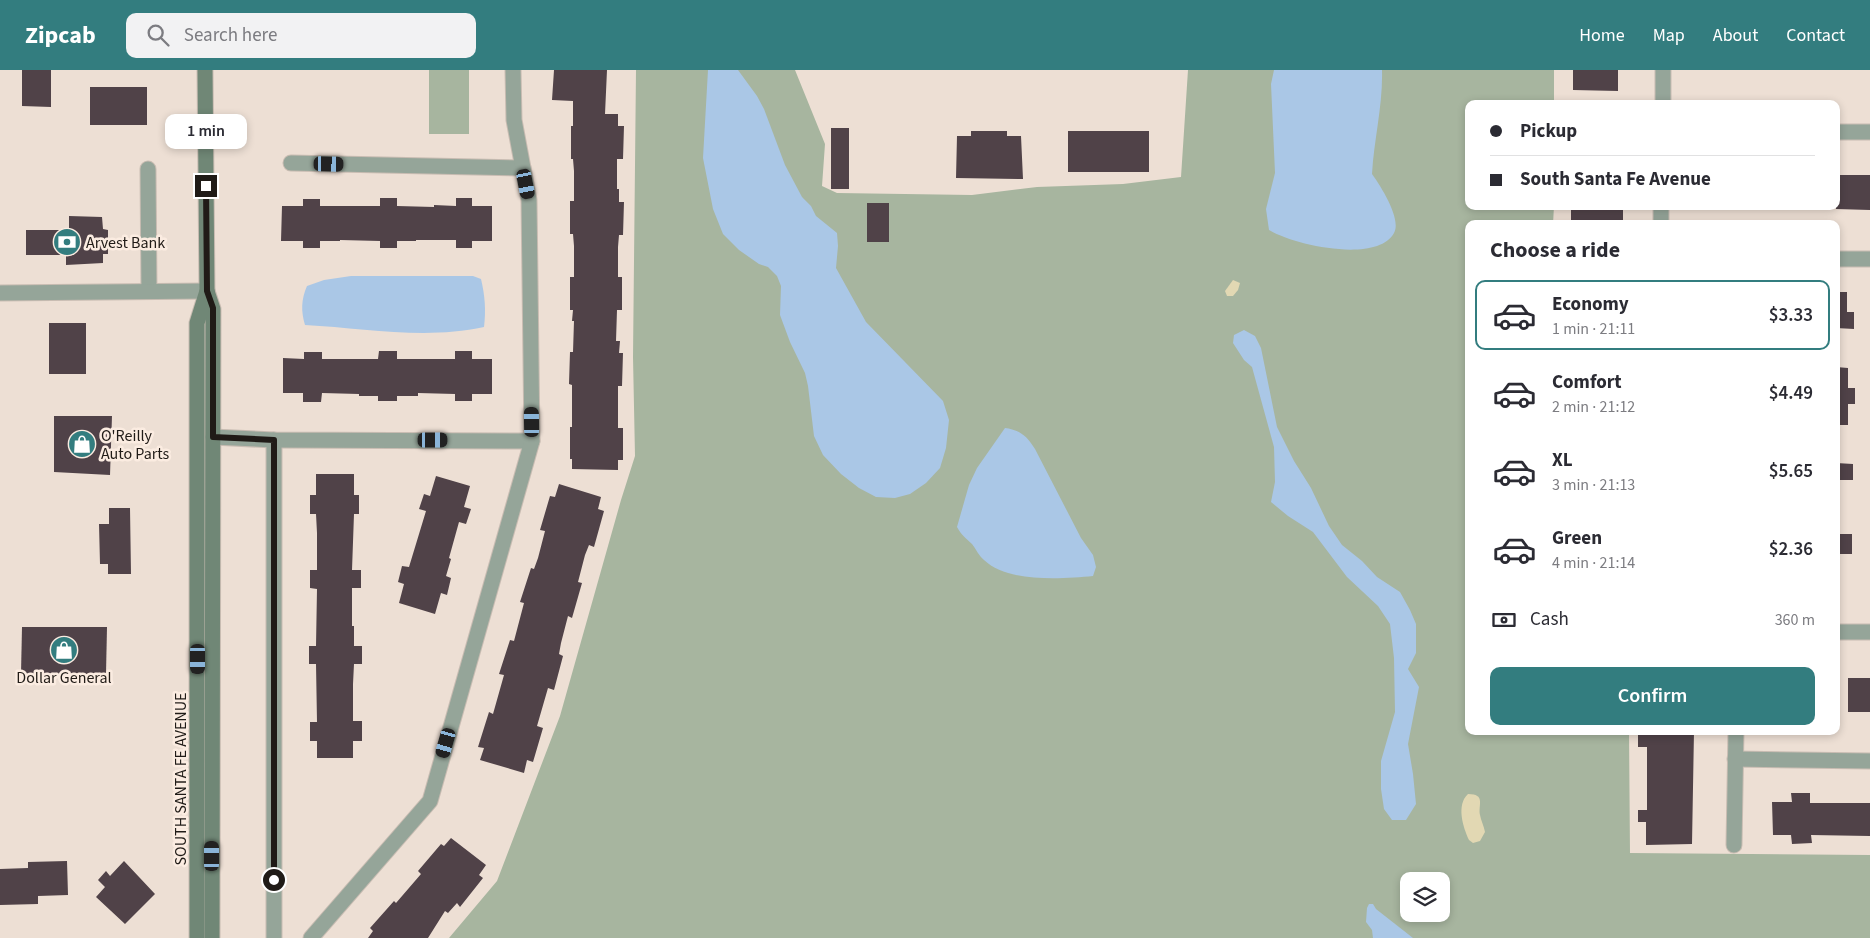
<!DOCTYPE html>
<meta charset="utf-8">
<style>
:root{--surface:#fff;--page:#f2f2f3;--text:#2b2b33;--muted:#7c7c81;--line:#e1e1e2;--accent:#337d7f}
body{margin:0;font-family:"Source Sans 3",sans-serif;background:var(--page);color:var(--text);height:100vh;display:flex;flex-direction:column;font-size:19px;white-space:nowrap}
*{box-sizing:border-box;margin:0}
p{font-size:16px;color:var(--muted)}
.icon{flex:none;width:28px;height:28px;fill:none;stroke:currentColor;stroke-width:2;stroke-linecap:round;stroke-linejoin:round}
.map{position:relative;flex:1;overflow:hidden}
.sheet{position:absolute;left:1465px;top:150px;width:375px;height:515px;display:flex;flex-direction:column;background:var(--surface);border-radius:10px;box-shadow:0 2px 8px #0003}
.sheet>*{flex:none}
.banner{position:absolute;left:1465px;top:30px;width:375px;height:110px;border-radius:10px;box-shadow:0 2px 8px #0003;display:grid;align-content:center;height:110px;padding:0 25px;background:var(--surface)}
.controls{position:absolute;left:1400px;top:802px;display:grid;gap:10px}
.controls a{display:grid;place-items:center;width:50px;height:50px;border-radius:10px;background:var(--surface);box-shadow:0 2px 8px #0003;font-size:25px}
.end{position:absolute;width:22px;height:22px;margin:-11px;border:6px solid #201b17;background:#fff;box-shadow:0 0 0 2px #fff}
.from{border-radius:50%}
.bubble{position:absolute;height:35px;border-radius:10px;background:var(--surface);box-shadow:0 2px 8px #0003;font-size:16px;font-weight:600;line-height:35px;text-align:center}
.car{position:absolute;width:15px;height:30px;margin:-15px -8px;border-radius:6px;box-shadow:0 0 4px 1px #0007;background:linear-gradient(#222 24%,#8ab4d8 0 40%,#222 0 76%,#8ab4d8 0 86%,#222 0)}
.banner b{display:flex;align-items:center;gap:18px;height:48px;font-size:19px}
.banner b+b{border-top:1px solid var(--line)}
.banner i{width:12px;height:12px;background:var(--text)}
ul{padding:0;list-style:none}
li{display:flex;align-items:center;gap:15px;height:70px;margin:0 10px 8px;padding:0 15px;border:2px solid transparent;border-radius:10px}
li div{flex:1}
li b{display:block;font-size:19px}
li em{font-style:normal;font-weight:600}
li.on{border-color:var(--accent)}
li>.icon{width:45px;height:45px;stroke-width:1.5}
h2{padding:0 25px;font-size:22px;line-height:60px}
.pay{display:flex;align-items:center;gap:12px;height:55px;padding:0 25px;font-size:19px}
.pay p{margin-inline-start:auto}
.button{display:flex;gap:10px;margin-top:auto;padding:10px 25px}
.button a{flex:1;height:58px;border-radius:10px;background:var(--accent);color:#fff;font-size:20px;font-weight:600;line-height:58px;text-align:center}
header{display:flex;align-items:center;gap:30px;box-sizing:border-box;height:70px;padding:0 25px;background:var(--accent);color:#fff}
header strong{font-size:24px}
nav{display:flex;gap:28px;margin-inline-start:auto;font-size:18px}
.search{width:350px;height:45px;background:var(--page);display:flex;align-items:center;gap:12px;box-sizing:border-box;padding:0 18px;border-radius:10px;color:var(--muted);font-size:19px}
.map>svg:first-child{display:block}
.green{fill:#a7b59f;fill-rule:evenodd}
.sand{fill:#e2d8b3}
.water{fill:#aac7e6}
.building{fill:#504248}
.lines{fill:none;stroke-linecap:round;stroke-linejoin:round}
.street-casing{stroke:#c8bcb2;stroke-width:17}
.secondary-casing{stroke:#c8bcb2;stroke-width:17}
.street{stroke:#95a599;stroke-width:15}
.secondary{stroke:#708776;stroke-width:15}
.route{stroke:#201b17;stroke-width:6}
.labels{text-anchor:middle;stroke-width:5;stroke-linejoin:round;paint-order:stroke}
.poi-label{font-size:16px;fill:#201b17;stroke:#fbece1;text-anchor:start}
.street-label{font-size:16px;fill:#201b17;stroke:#fbece1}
</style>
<header>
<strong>Zipcab</strong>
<div class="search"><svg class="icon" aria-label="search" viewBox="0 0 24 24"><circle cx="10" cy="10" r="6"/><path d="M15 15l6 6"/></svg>Search here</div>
<nav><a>Home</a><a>Map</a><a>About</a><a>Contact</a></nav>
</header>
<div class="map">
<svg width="1870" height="868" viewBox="0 0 1870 868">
<rect width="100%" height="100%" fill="#eddfd4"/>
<g class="green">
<rect x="429" y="0" width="40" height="64"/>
<path d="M636,0H795L825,74L822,116L837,123L972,125L1037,117L1123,114L1181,107L1188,0H1554V34H1469V136H1554L1553,154H1469V661H1629L1630,783L1870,785V868H449L497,811L560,646L621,430L635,386L633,287ZM1409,811H1441V844H1409Z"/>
</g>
<g class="sand">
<path d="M1233,210L1240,213L1238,220L1233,226H1227L1225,221Z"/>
<path d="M1468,724C1486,724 1478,735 1480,745C1481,751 1484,756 1485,762L1480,771L1473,773L1469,770C1463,757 1456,735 1468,724Z"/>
</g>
<g class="water">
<path d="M708,0H738L757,26L764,39L785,95L802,127L811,136L816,146L837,163L838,176L836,198L866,252L943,331L949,350L946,378L940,398L926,413L910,424L895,428L876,427L859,418L841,404L823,385L814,366L808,316L805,303L790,272L780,245L781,216L777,206L768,197L759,194L739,180L723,164L713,139L703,88Z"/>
<path d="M1274,0H1382C1383,35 1374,69 1372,104C1380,115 1402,149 1394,163C1377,194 1293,175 1269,160L1266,139L1275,103L1271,14Z"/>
<path d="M351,206H473L481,209C485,226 486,240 484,257C425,270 364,258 305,255C301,241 301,230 307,216L324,210Z"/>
<path d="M1244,260L1255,266L1261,278L1277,357L1294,391L1311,418L1329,456L1342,475L1362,491L1377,507L1400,522L1410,540L1416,554V583L1408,599L1419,617L1408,674L1413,704L1416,734L1406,750H1392L1384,739L1381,719V691L1395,642L1394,588L1390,554L1378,536L1347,507L1313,462L1288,446L1271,432L1275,412L1274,377L1252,297L1244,290L1233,273L1234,265Z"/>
<path d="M1005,358C1020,360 1027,366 1035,379L1081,468L1093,485L1096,497L1093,506C1062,509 1008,513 984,490C979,486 976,479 972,474C965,467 962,466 957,457L969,415L977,398Z"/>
<path d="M1369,834H1373L1376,839L1413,868H1373L1372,860L1366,852L1367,838Z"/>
</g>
<g class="building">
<path d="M22,0H51V37L22,36Z"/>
<path d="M554,0H607L605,44H618V56H624L623,89H617V119H619V132H624L623,165H619L618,177V207H622V240H617L616,271H620L619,283H623L622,316H618V358H623V390H618V400L572,399V389H570V357H572V315L569,314L570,282H573L574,251H572L573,240H570V207H574V176L573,164H570V131H574V101L573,89H571V56H573V31L552,30Z"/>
<path d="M1573,0H1618V21L1573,20Z"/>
<rect x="90" y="17" width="57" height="38"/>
<rect x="831" y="58" width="18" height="61"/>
<path d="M971,61H1007V66H1021L1023,109L956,108L957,66H971Z"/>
<rect x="1068" y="61" width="81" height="41"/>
<path d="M1836,105H1870V140L1836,139Z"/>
<path d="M380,128H397V136L434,137V135L456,136V128H472V136H492V171H472V178H456V170H416V171H397V178H380V171L340,170V171H320V178H303V171H281L282,136H303V129H320V136H380Z"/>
<rect x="867" y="133" width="22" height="39"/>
<rect x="1571" y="136" width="52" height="18"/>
<path d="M69,146L102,147L103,159L108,160V184H103V193L66,195V185H26V160H69Z"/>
<path d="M1836,222H1847V242H1854V259L1836,258Z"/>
<rect x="49" y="253" width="37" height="51"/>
<path d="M379,281H397V289H455V281H472V289H492V324H472V331H455V324L418,323V326H397V331H378V326H359V324L322,323L321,332H303V323H283V288L304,289V282H322V289H378Z"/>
<path d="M1836,297L1848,298V318H1855V334H1848V355H1836Z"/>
<path d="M54,346H112L110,405L54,402Z"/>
<path d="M1836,393L1853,394V410H1836Z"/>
<path d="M316,404H354V425H359V444H354L352,500H361V518H352V556H354V576H362V594H354L353,614V651H362V671H353V688H317V671H310V652H317L316,594H309V576H316L317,519L310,518V500H317V463L316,444H310V425H316Z"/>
<path d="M436,406L470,416L464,437L471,439L466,454L459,452L449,488L451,489L446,506L451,508L447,525L441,523L435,544L399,533L404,514L398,512L402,496L409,497L426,441L419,439L424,424L430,426Z"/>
<path d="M559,414L601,427L598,439L604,441L594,477L589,475L585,485L578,512L582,513L572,548L568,546L561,573L559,584L563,586L554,620L548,618L537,656L543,658L533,692L527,690L524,703L480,690L484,678L478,677L489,642L493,644L504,605L499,604L510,570L514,571L524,533L520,532L531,498L534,499L538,488L545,461L540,460L550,426L555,427Z"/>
<path d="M109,438H130L131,504H108V494H100L99,454H109Z"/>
<rect x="1836" y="464" width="16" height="20"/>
<path d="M22,557H107L106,604H21Z"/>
<rect x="1848" y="608" width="22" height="34"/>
<path d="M1647,661H1694L1692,774L1646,775V752H1638V740H1647V677H1638V665H1647Z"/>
<path d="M1791,723H1810V733H1870V766L1811,765L1812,773L1792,774L1791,765H1773L1772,732H1792Z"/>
<path d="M451,768L486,795L479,805L483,808L460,837L457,833L448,843L445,841L428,868H368L373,861L370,858L394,831L396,833L421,804L418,801L441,774L444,776Z"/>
<path d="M67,791L68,825L38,826V834L0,835V799L28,798V792Z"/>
<path d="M124,791L155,824L125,854L96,827L105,817L98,810L106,801L110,806Z"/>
</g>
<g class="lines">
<g class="street-casing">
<g id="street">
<path d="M1663,34V0"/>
<path d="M1836,62H1870"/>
<path d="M291,93L523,98"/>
<path d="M148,99L149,221"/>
<path d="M1661,154V136"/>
<path d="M1836,189H1870"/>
<path d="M0,223L207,221"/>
<path d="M213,367L274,370L532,371"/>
<path d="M1836,562H1870"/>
<path d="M1735,689L1870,691"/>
<path d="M1734,775L1736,661"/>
<path d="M274,868V370"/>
<path d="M311,868L430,731L532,371L529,130L514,50L513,0"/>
</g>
</g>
<g class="secondary-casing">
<g id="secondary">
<path d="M207,221L213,239L212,868"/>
<path d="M197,868V253L207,221L205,0"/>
</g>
</g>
<use href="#street" class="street"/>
<use href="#secondary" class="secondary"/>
</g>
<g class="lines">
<path class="route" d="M206,116L207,221L213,238V367L274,370V810"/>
</g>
<defs>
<g id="bank-disc" transform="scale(1.4375)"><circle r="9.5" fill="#337d7f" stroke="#fbece1"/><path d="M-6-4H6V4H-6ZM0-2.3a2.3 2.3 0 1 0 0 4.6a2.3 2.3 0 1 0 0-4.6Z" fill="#fff"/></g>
<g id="shop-disc" transform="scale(1.4375)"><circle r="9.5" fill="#337d7f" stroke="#fbece1"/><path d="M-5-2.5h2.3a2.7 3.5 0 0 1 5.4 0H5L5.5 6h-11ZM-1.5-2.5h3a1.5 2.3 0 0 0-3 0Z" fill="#fff"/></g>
</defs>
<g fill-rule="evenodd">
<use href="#bank-disc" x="67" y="172"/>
<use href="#shop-disc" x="82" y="374"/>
<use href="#shop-disc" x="64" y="580"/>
</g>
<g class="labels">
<g class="poi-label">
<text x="86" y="178">Arvest Bank</text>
<text x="101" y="371">O'Reilly<tspan x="101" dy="18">Auto Parts</tspan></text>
<text x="64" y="613" text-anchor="middle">Dollar General</text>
</g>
<g class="street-label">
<text transform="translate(180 709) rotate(-90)" y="6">SOUTH SANTA FE AVENUE</text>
</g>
</g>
</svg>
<div class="controls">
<a><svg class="icon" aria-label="layers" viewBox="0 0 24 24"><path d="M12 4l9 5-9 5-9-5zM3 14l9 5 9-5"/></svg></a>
</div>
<i class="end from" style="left:274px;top:810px"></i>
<i class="end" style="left:206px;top:116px"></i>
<div class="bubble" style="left:165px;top:44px;width:82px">1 min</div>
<i class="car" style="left:329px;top:94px;rotate:91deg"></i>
<i class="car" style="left:526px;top:114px;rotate:169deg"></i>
<i class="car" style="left:532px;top:352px;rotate:359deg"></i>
<i class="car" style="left:433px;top:370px;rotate:90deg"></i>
<i class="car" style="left:198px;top:589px;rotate:180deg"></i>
<i class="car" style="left:446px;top:673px;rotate:196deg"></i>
<i class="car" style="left:212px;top:786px;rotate:0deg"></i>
<div class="banner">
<b><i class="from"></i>Pickup</b>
<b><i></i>South Santa Fe Avenue</b>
</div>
<section class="sheet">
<h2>Choose a ride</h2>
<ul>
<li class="on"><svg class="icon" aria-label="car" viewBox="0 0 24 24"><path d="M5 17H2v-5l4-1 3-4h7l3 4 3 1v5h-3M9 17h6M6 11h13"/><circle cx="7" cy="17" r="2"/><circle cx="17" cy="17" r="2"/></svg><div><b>Economy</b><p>1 min · 21:11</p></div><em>$3.33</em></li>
<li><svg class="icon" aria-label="car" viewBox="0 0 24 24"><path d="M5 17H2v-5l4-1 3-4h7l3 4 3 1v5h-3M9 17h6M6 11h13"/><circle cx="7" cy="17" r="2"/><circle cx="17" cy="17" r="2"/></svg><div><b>Comfort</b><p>2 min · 21:12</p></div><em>$4.49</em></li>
<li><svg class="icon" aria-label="car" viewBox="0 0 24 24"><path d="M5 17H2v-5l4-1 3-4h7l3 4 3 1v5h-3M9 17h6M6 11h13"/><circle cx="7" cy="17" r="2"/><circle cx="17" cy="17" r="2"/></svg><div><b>XL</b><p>3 min · 21:13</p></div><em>$5.65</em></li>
<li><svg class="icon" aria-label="car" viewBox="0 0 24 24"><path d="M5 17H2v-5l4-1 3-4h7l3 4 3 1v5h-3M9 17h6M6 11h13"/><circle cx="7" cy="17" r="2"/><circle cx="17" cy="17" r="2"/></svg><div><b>Green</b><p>4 min · 21:14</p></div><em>$2.36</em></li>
</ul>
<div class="pay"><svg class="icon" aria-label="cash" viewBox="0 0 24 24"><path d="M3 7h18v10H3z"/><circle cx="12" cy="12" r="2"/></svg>Cash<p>360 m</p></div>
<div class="button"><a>Confirm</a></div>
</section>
</div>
